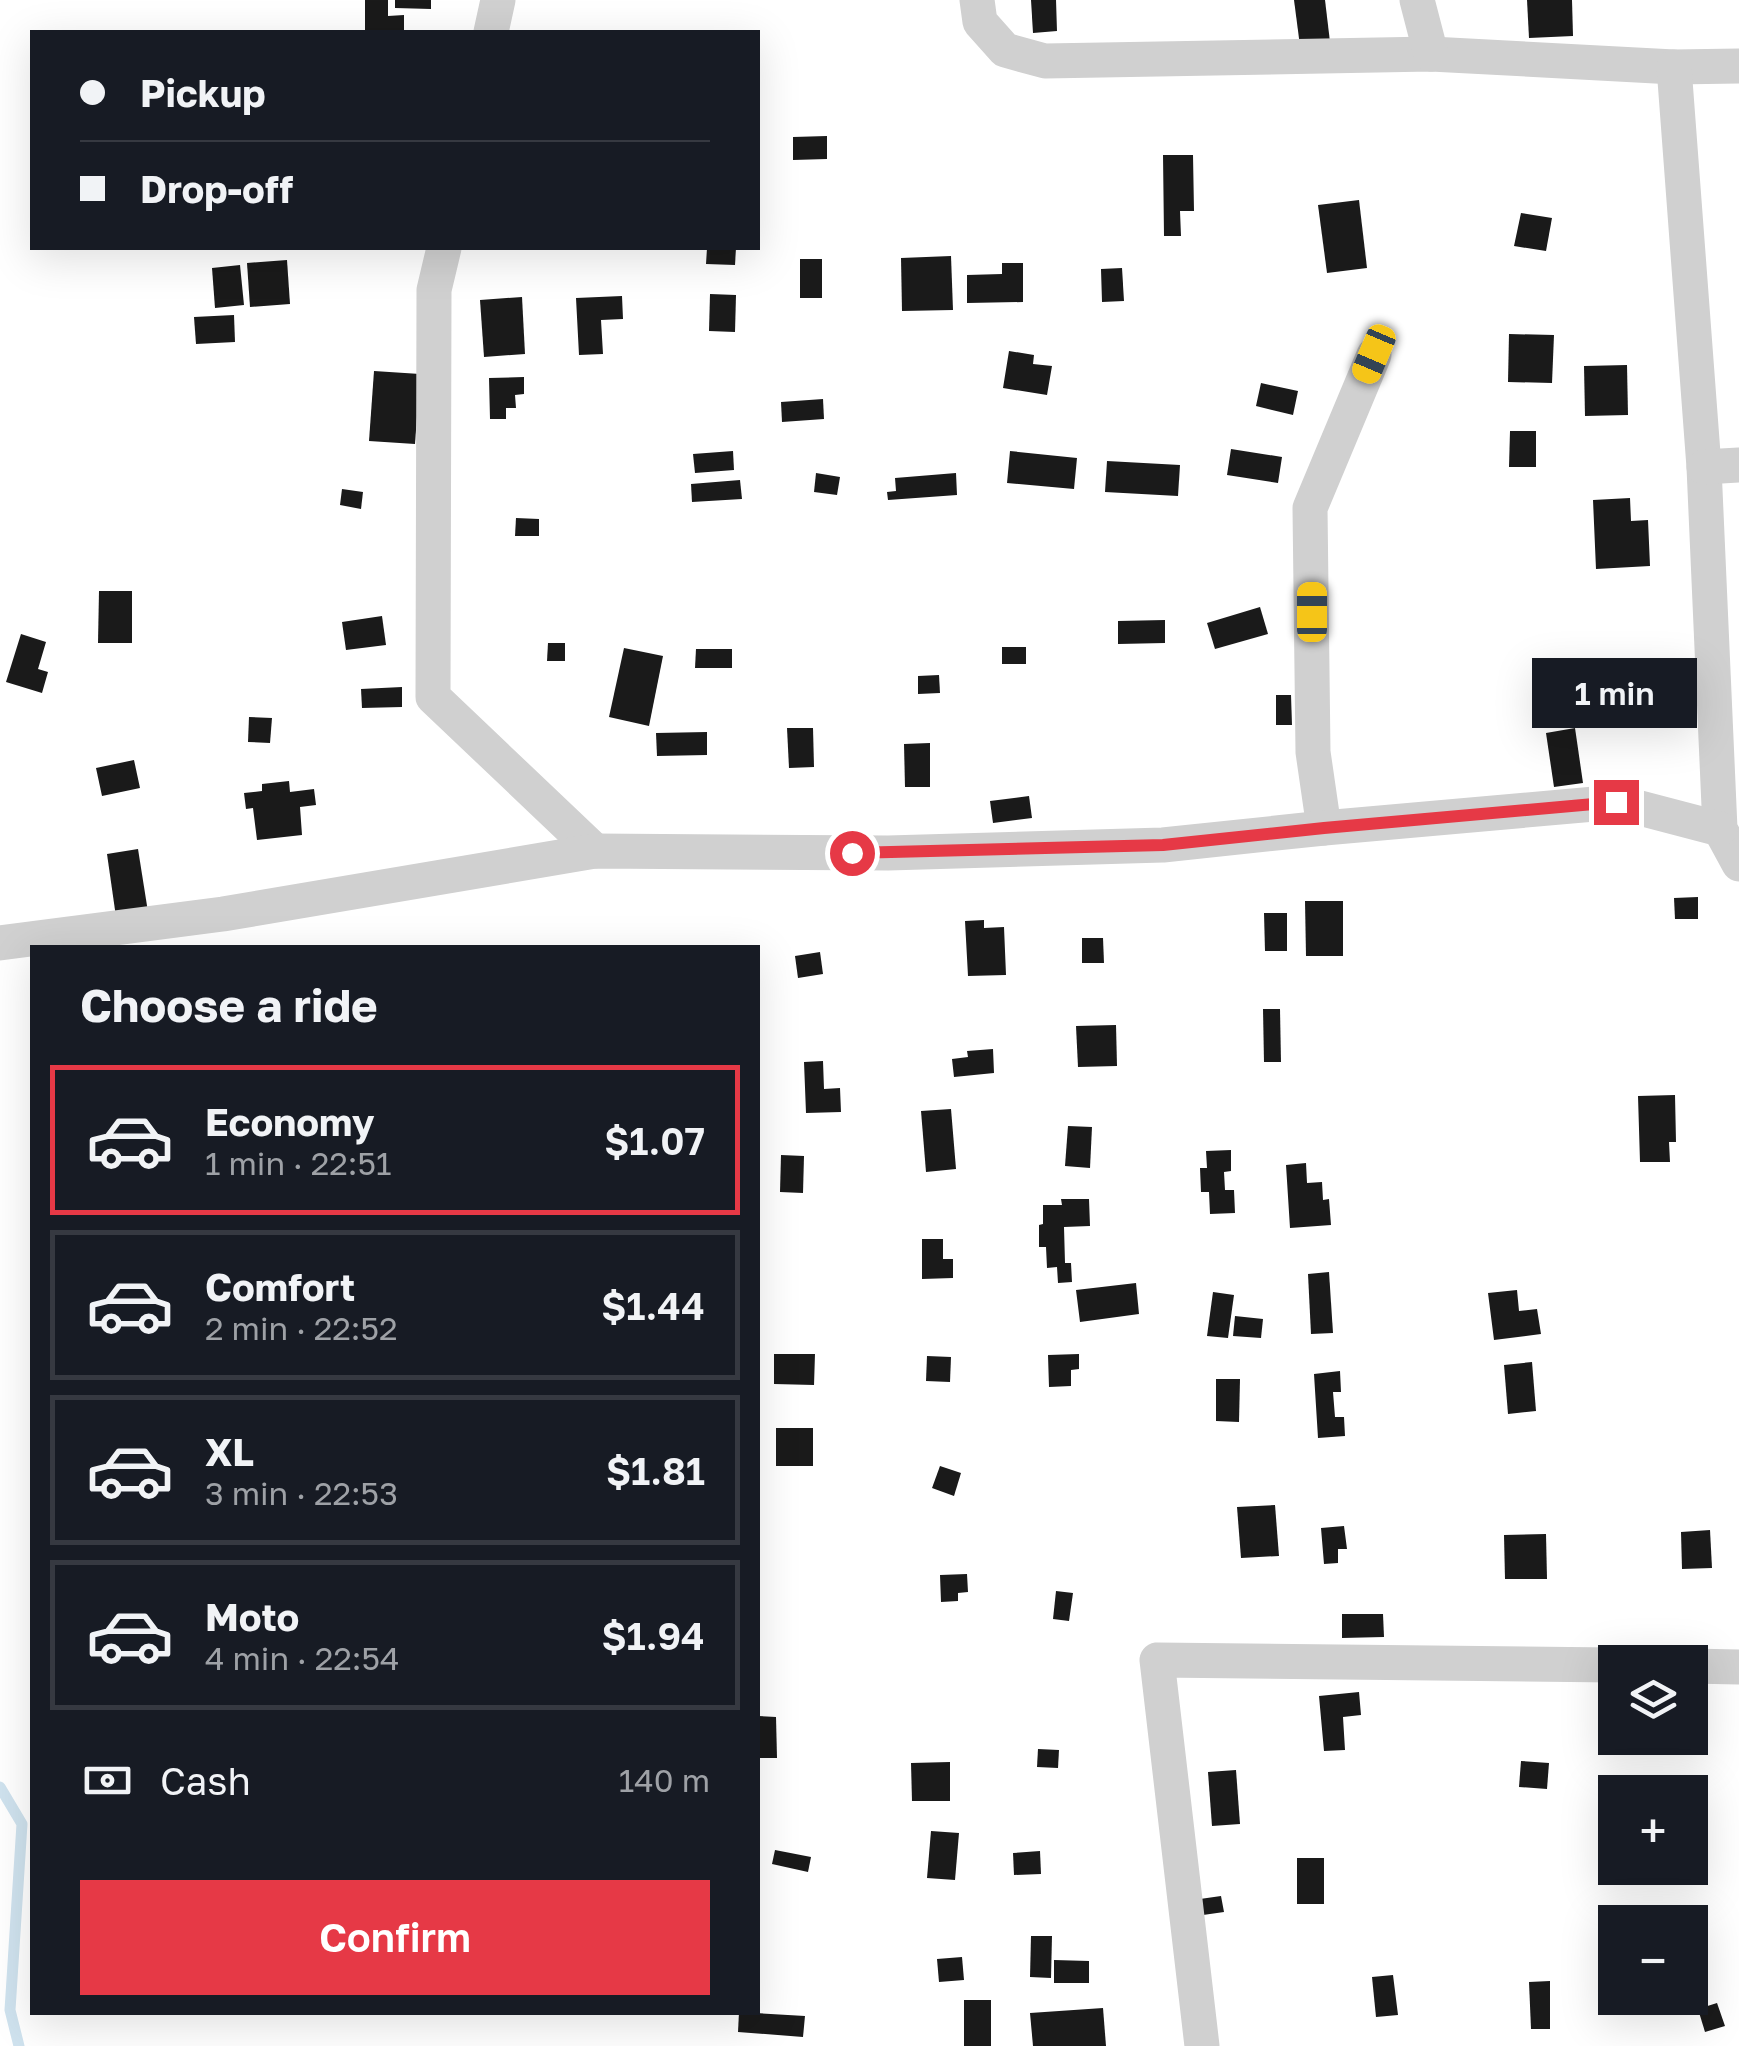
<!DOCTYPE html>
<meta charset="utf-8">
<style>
:root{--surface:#171b24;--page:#20242c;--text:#f1f3f6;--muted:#9ea1a6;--line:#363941;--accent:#e63946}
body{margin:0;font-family:"Golos Text",sans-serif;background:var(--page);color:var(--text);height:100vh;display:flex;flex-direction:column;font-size:38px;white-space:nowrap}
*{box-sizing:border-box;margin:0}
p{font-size:32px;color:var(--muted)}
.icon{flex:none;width:55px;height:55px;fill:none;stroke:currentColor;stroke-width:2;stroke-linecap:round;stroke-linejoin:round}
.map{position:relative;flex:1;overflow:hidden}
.side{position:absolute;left:30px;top:945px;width:730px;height:1070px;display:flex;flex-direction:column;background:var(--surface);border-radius:0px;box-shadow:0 10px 40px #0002}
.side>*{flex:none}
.guide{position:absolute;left:30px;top:30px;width:730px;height:220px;border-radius:0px;box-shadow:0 10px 40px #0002;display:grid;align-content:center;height:220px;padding:0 50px;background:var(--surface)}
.controls{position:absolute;left:1598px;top:1645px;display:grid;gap:20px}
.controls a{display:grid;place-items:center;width:110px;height:110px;border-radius:0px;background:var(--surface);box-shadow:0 10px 40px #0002;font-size:50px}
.end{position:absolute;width:45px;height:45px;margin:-22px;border:12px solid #e63946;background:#fff;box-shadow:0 0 0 5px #fff}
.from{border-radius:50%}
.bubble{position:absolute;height:70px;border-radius:0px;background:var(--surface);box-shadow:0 10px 40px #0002;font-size:32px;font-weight:600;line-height:70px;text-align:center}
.car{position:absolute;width:30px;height:60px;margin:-30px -15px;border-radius:12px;box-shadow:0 0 8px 2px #0007;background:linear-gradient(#f5c518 24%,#345 0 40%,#f5c518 0 76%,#345 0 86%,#f5c518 0)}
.guide b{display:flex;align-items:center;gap:35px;height:95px;font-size:38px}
.guide b+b{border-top:2px solid var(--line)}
.guide i{width:25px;height:25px;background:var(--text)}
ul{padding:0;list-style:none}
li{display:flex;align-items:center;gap:30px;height:150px;margin:0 20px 15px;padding:0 30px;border:5px solid var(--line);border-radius:0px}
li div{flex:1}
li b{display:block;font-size:38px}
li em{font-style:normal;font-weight:600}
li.selected{border-color:var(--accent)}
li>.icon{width:90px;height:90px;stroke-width:1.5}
h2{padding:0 50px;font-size:45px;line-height:120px}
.pay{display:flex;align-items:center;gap:25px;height:110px;padding:0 50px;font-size:38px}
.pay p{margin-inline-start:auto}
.cta{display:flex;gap:20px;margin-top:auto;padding:20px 50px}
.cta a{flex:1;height:115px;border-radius:0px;background:var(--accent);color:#fff;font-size:40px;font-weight:600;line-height:115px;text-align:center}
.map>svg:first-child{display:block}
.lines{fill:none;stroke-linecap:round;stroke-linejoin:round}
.stream{stroke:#cfe2ee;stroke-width:11}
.building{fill:#1a1a1a}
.minor{stroke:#d0d0d0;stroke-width:35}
.route{stroke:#e63946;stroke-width:12}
</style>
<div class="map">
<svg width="1739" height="2046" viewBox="0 0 1739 2046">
<rect width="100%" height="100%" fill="#fff"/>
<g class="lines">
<path class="stream" d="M0,1787L22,1824L10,2010L19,2046"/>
</g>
<g class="building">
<path d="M365,0H388V16L404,15V32H365Z"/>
<path d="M395,0H431V9L395,8Z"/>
<path d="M1031,0H1056L1057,31L1033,33Z"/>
<path d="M1294,0H1325L1330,42L1300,46Z"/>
<path d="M1527,0H1572L1573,36L1529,38Z"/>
<path d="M827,136V159L793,160V137Z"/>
<path d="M1163,155H1193L1194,211H1180L1181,236H1164Z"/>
<path d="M1359,200L1367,268L1327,273L1318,205Z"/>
<path d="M1521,213L1552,218L1546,251L1514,246Z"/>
<path d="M707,248H736L735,265L706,264Z"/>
<path d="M951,256L953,310L902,311L901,258Z"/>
<rect x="800" y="259" width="22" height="39"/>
<path d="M287,260L290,304L250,307L247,263Z"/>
<path d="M1002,263H1023V302L967,303V275L1002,274Z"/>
<path d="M240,265L244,305L215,308L212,268Z"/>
<path d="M1122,268L1124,301L1102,302L1101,269Z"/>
<path d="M710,294L736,295L735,332L709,331Z"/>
<path d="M622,296L623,319L601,320L603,354L579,355L576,298Z"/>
<path d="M522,297L525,354L484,357L480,300Z"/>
<path d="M234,315L235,342L196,344L194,317Z"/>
<path d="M1509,334L1554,335L1552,383L1508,382Z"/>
<path d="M1009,351L1034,355L1033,364L1052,366L1047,395L1003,388Z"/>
<path d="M1627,365L1628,415L1585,416L1584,366Z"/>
<path d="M374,371L420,374L415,444L369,441Z"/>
<path d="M524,377V394L515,395L516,408H506V419H490L489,378Z"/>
<path d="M1261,383L1298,391L1293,415L1256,406Z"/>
<path d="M823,399L824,419L782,422L781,402Z"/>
<path d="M1510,431H1536V467H1509Z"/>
<path d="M1231,449L1282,457L1278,483L1227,475Z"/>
<path d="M733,451L734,470L695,473L693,454Z"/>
<path d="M1010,451L1077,458L1074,489L1007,483Z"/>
<path d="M1107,461L1180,465L1178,496L1105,492Z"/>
<path d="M816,473L840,477L837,495L814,492Z"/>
<path d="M956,473L957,495L888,500L887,492L896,491L895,478Z"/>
<path d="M740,480L742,499L692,502L691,484Z"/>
<path d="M342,489L363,492L361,509L340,505Z"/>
<path d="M1630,498L1631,521L1648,520L1650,566L1596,569L1593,500Z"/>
<path d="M516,518L539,519V536H515Z"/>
<path d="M99,591H132V643H98Z"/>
<path d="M1260,607L1268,634L1215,649L1207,623Z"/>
<path d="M382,616L386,645L346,650L342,622Z"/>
<path d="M1165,620V643L1118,644V621Z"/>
<path d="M21,634L46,642L38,669L48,672L42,693L6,682Z"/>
<path d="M548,643H565V661H547Z"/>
<rect x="1002" y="647" width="24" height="17"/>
<path d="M624,648L663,656L649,726L609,717Z"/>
<path d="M696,649H732V668H695Z"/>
<path d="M939,675L940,693L918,694V676Z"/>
<path d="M402,687V707L362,708L361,689Z"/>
<path d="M1276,695H1291L1292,725H1276Z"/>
<path d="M249,717L272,718L270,743L248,742Z"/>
<path d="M787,728H813L814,767L789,768Z"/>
<path d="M1575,728L1583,783L1554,787L1546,733Z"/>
<path d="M707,732V755L657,756L656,733Z"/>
<path d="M930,743V787H905L904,744Z"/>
<path d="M134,760L140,788L102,796L96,768Z"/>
<path d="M289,781L290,792L314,789L316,805L300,807L302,835L257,840L253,808L246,809L244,793L262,791V784Z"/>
<path d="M1029,796L1032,818L993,823L990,801Z"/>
<path d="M138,849L148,912L116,917L107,854Z"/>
<path d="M1698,897V919H1675L1674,898Z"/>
<path d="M1305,901H1343V956H1306Z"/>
<path d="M1264,913H1287V951H1265Z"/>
<path d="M984,920V928L1004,927L1006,975L968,976L965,921Z"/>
<path d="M1082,938H1103L1104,963H1082Z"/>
<path d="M820,952L823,974L798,978L795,956Z"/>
<path d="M1263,1009H1280L1281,1062H1264Z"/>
<path d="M1116,1025L1117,1066L1078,1067L1076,1026Z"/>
<path d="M993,1049L994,1073L954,1077L952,1059L968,1057L967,1051Z"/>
<path d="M823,1061L824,1089L840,1088L841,1112L806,1113L804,1062Z"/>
<path d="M1675,1095L1676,1142H1669L1670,1162H1640L1638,1096Z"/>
<path d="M951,1109L956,1169L926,1172L921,1111Z"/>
<path d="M1068,1126L1092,1127L1090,1168L1065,1166Z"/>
<path d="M1231,1150V1171L1224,1172L1225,1190H1234L1235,1213L1210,1214L1209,1192H1201L1200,1168H1207L1206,1151Z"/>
<path d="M781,1155L804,1156L803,1193L780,1192Z"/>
<path d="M1306,1163L1307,1183L1322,1182L1323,1200L1329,1199L1331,1225L1290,1228L1286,1165Z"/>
<path d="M1061,1199H1089L1090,1226L1064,1227L1065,1263H1071L1072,1282L1058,1283L1057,1267L1047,1268L1046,1247H1039V1225L1043,1224V1205H1062Z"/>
<path d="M922,1239H943V1259H953V1278L922,1279Z"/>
<path d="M1329,1272L1333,1333L1311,1334L1308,1274Z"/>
<path d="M1136,1283L1139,1314L1080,1322L1076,1290Z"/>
<path d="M1517,1290L1519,1311L1537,1309L1541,1334L1494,1340L1488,1293Z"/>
<path d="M1213,1292L1234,1295L1228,1338L1207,1336Z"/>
<path d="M1235,1316L1263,1319L1261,1338L1233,1336Z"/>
<path d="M774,1354H815L814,1385L774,1384Z"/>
<path d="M1079,1354V1369L1071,1370V1386L1049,1387L1048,1355Z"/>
<path d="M927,1356L951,1357L950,1382L926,1381Z"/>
<path d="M1532,1362L1536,1411L1508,1414L1504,1365Z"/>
<path d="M1340,1371L1341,1392H1333L1335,1417H1344L1345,1436L1318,1438L1314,1374Z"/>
<path d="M1216,1379H1240L1239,1422L1216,1421Z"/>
<rect x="776" y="1428" width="37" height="38"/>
<path d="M940,1466L961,1473L954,1496L932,1488Z"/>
<path d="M1275,1505L1279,1556L1241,1558L1237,1507Z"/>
<path d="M1344,1526L1347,1549H1338V1563L1324,1564L1321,1528Z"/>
<path d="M1710,1530L1712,1568L1682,1569L1681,1532Z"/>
<path d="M1546,1534L1547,1579H1505L1504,1535Z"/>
<path d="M967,1574L968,1592L958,1593V1601L941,1602L940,1575Z"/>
<path d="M1056,1591L1073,1593L1069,1621L1053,1619Z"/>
<path d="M1342,1614H1383L1384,1637L1342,1638Z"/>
<path d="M1359,1692L1361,1715L1343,1717L1345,1750L1324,1751L1319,1696Z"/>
<path d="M758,1716L776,1717L777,1758H758Z"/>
<path d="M1038,1749L1059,1750L1058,1768L1037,1767Z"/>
<path d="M1521,1761L1549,1763L1547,1789L1519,1787Z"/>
<path d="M950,1762V1801H912L911,1763Z"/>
<path d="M1236,1770L1240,1824L1212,1826L1208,1772Z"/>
<path d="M931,1831L959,1833L955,1880L927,1878Z"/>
<path d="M775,1850L811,1857L808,1872L772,1864Z"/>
<path d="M1040,1851L1041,1874L1014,1875L1013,1853Z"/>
<rect x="1297" y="1858" width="27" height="46"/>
<path d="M1221,1896L1224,1912L1203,1915L1200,1899Z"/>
<path d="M1031,1936H1052L1051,1978L1030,1977Z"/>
<path d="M962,1957L964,1980L939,1982L937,1959Z"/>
<path d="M1054,1960L1089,1961V1983H1054Z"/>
<path d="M1393,1975L1398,2015L1376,2017L1372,1977Z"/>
<path d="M1550,1981V2029H1531L1529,1982Z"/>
<rect x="964" y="2000" width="27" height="46"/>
<path d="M1717,2003L1725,2026L1705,2032L1698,2009Z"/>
<path d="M1103,2008L1106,2046H1033L1030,2013Z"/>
<path d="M739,2012L805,2016L803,2037L738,2032Z"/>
</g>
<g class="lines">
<g class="minor">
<path d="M977,0L980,22L1005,50L1045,61L1431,54L1674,67L1739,66"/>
<path d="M1417,0L1431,54"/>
<path d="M491,32L498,0"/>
<path d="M1674,67L1704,467L1720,829L1739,864"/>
<path d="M444,248L434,290L433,697L595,851"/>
<path d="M1704,467L1739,465"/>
<path d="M1324,828L1313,752L1310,508L1374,355"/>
<path d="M0,943L223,914L595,851L888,853L1163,845L1324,828L1617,802L1720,829"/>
<path d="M1690,1666L1739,1667"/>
<path d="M1202,2046L1157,1660L1615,1665"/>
</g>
</g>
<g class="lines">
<path class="route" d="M852,853L1163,845L1324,828L1616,802"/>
</g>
</svg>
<div class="controls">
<a><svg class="icon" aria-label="layers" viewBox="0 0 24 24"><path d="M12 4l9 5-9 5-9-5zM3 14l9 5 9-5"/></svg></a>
<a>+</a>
<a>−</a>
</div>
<i class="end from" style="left:852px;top:853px"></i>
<i class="end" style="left:1616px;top:802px"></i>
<div class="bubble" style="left:1532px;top:658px;width:165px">1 min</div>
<i class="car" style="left:1374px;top:354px;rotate:203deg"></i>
<i class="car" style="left:1312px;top:612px;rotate:0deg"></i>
<div class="guide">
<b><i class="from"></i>Pickup</b>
<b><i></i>Drop-off</b>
</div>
<section class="side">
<h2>Choose a ride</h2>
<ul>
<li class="selected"><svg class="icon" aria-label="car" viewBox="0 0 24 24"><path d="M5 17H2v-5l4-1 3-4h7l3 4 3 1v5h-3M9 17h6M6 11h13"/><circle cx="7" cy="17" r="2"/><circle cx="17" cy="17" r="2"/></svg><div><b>Economy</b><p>1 min · 22:51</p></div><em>$1.07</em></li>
<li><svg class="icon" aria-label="car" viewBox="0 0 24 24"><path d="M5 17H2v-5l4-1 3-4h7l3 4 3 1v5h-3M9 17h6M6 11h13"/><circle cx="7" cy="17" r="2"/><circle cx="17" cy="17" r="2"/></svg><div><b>Comfort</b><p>2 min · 22:52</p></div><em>$1.44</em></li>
<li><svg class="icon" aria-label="car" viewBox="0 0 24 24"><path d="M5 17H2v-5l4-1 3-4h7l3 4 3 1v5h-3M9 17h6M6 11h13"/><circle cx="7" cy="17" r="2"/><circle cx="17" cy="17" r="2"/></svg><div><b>XL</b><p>3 min · 22:53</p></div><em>$1.81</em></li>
<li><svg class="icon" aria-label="car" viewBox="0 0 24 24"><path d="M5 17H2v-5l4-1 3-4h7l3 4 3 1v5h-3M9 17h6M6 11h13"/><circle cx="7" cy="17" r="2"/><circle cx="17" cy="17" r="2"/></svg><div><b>Moto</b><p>4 min · 22:54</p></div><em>$1.94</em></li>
</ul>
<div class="pay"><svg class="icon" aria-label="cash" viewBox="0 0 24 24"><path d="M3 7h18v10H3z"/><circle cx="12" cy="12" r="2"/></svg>Cash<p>140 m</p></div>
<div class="cta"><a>Confirm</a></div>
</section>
</div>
